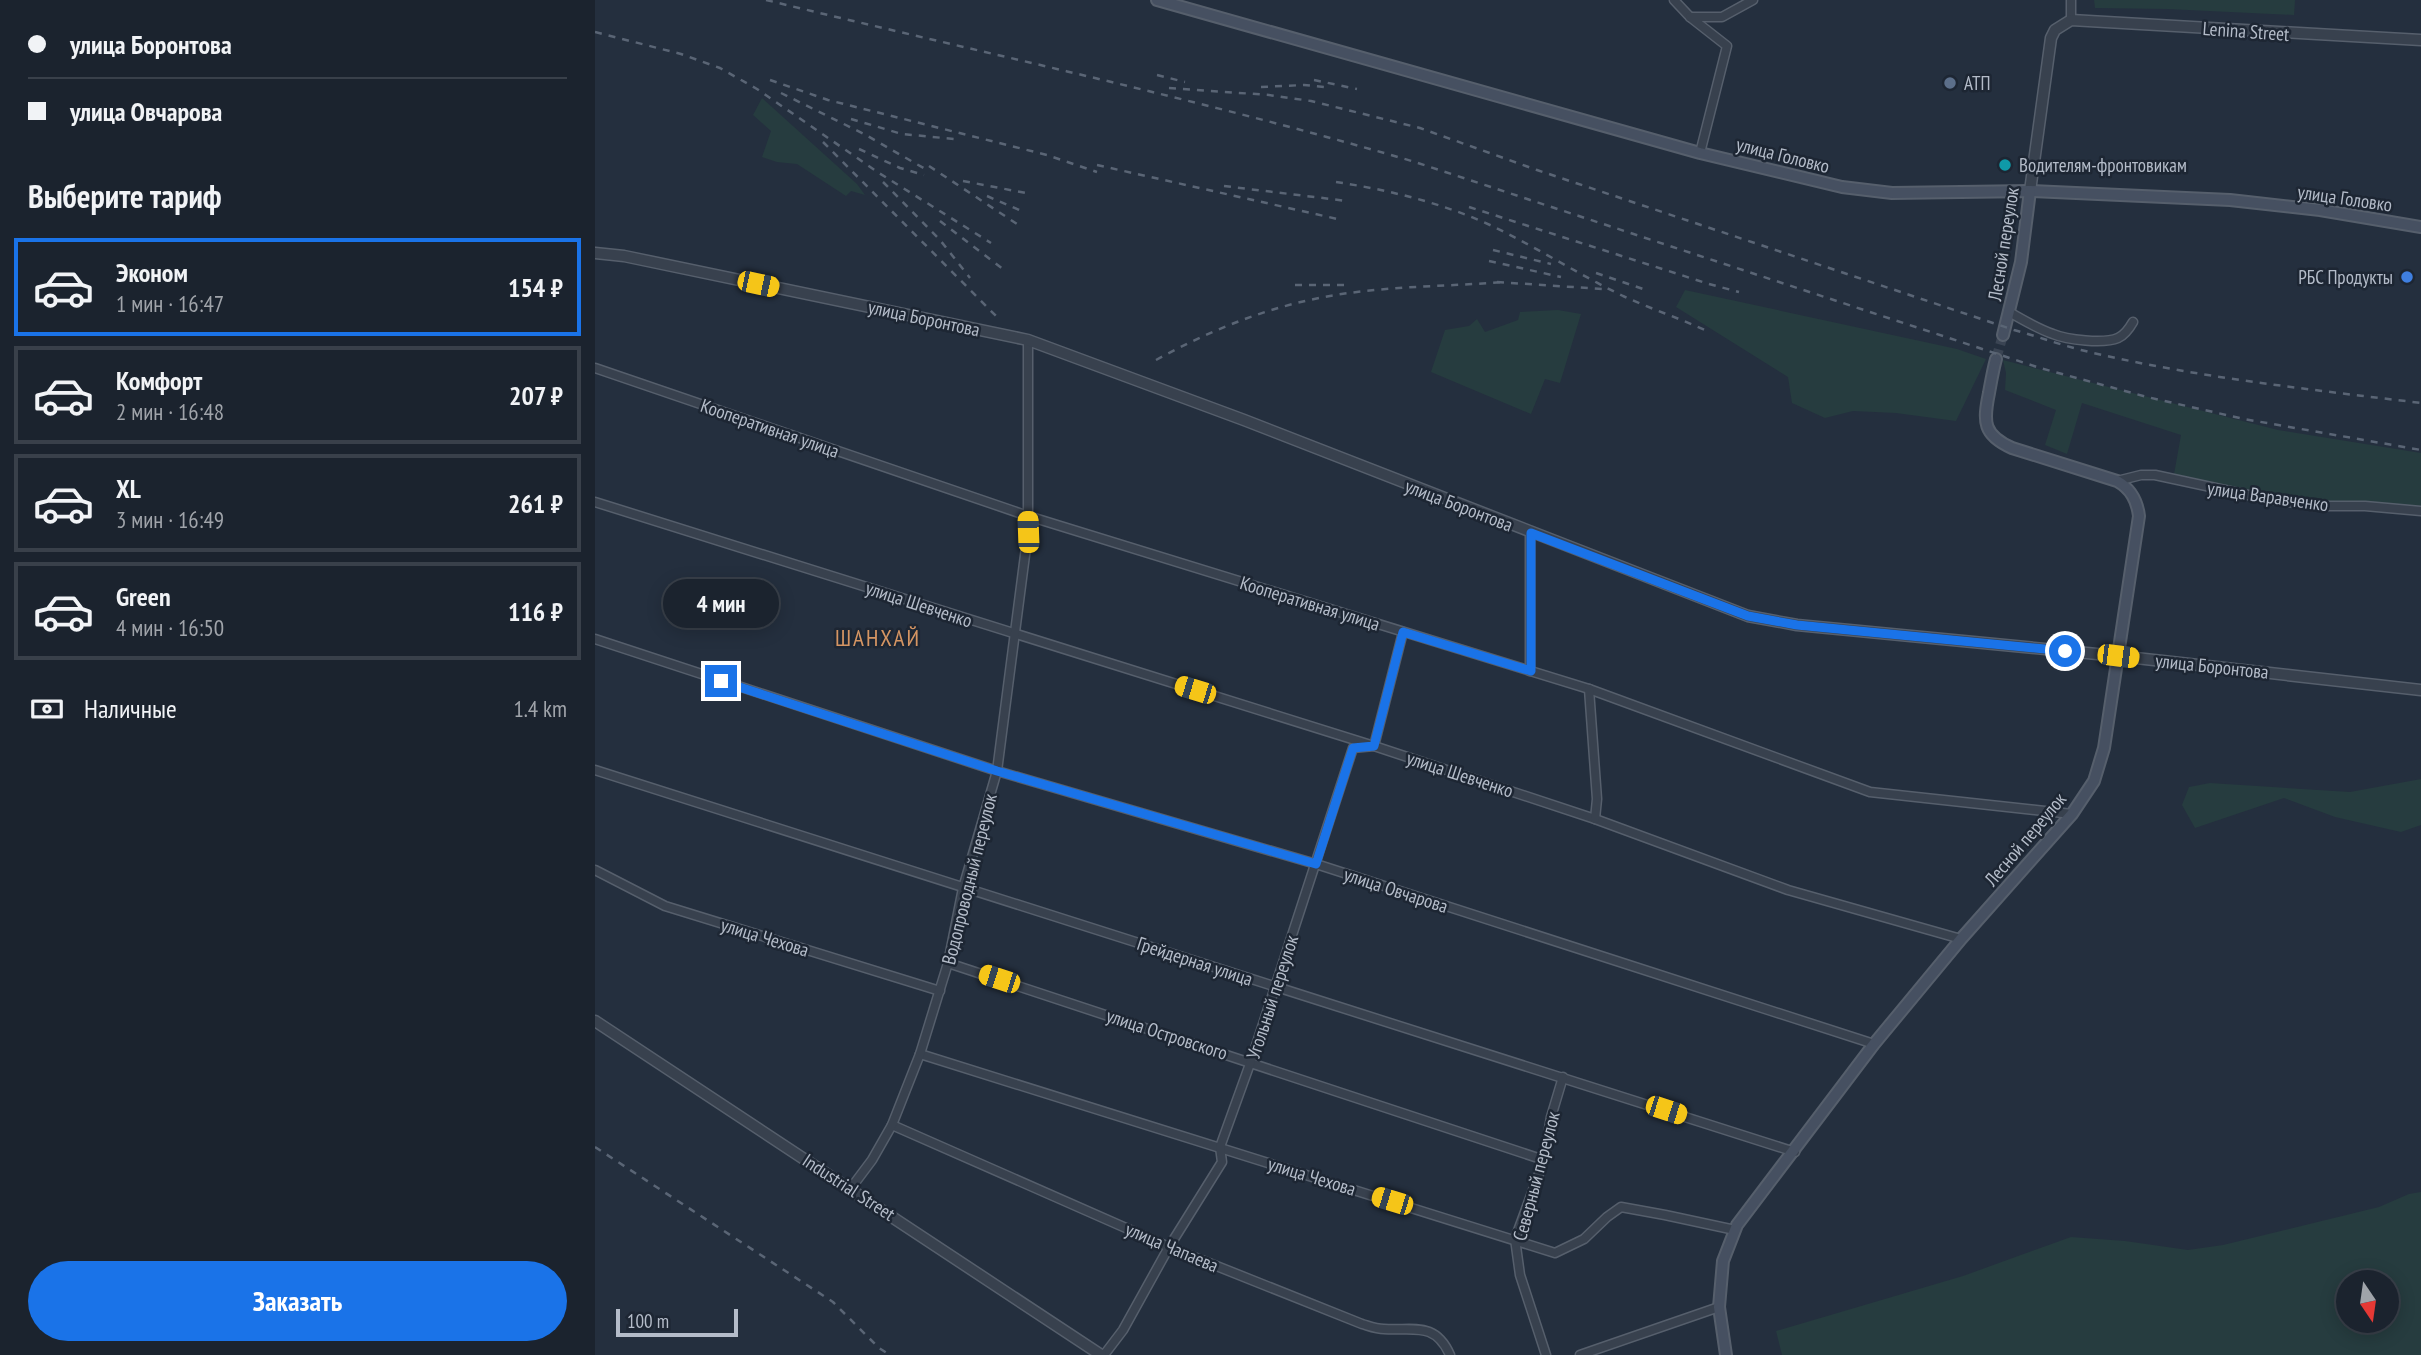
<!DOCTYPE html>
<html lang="ru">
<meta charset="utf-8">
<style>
:root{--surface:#1b232e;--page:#282f3a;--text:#f1f3f6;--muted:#a0a4aa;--line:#39404a;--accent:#1a73e8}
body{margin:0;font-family:"PT Sans Narrow",sans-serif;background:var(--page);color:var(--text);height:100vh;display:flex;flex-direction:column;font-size:26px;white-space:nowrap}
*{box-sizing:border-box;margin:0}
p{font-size:23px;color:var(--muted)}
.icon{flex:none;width:38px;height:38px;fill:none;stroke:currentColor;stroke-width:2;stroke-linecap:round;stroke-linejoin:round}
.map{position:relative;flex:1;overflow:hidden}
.side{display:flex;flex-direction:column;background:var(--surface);width:595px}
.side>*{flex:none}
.top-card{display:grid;align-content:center;height:154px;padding:0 28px;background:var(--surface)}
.needle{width:46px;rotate:167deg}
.controls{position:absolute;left:1741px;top:1270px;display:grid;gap:14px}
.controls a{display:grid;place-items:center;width:63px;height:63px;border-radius:50%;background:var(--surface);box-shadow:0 4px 18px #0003,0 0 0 2px var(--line);font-size:35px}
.scale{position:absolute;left:21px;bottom:18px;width:122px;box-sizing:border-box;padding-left:7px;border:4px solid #b4bcc9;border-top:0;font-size:19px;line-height:24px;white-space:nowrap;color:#b4bcc9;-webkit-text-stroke:5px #1d2633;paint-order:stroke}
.end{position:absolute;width:32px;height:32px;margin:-16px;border:9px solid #1a73e8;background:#fff;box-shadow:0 0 0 4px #fff}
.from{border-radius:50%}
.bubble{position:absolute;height:49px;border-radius:24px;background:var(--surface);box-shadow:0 4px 18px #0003,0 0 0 2px var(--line);font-size:23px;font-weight:600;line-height:49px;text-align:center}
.car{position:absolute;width:21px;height:42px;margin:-21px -10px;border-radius:9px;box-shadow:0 0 5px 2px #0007;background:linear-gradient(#f5c518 24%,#345 0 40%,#f5c518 0 76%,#345 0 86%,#f5c518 0)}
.top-card b{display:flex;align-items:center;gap:24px;height:66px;font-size:26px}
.top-card b+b{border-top:2px solid var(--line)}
.top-card i{width:18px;height:18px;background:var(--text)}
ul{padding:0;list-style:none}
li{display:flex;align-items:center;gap:21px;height:98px;margin:0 14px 10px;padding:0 14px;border:4px solid var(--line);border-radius:0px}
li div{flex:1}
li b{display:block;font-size:26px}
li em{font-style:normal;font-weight:600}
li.current{border-color:var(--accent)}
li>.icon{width:63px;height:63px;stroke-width:1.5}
h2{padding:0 28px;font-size:32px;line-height:84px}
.pay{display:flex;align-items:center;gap:18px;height:77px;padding:0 28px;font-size:26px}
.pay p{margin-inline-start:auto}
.button{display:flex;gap:14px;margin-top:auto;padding:14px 28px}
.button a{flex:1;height:80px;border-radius:42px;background:var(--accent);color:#fff;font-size:28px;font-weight:600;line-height:80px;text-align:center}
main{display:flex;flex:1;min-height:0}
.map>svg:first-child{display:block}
.green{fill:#263c3f;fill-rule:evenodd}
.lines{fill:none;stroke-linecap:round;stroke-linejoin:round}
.secondary-tunnel{stroke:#3a4453;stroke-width:10;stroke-dasharray:10 5;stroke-linecap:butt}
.minor-casing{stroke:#565f6c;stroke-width:11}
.tertiary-casing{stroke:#565f6c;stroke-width:13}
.secondary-casing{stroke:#565f6c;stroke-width:14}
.minor{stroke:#38414e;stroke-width:8}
.tertiary{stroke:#38414e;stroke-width:10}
.secondary{stroke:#465061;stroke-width:10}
.rail{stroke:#5a6575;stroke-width:2.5;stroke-dasharray:7 7;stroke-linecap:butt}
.route{stroke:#1a73e8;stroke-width:9}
.service-dot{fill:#5c6f8a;stroke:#1d2633;stroke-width:2.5}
.culture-dot{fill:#0f9aa8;stroke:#1d2633;stroke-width:2.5}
.shop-dot{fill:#3f7fe0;stroke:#1d2633;stroke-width:2.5}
.labels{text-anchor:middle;stroke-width:5;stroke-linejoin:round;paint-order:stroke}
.street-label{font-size:19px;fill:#b4bcc9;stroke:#1d2633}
.poi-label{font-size:19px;fill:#b4bcc9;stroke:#1d2633;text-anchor:start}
.quarter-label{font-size:23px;letter-spacing:2px;fill:#d59563;stroke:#1d2633}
</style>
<main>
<section class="side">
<div class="top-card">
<b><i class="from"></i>улица Боронтова</b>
<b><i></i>улица Овчарова</b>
</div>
<h2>Выберите тариф</h2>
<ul>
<li class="current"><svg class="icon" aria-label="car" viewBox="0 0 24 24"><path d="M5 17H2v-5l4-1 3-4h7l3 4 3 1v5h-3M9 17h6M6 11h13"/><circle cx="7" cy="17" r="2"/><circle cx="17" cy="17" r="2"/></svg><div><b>Эконом</b><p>1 мин · 16:47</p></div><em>154 ₽</em></li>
<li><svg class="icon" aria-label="car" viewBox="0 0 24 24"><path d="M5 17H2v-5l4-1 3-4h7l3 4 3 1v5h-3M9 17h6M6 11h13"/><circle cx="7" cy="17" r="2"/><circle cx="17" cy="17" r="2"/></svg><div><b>Комфорт</b><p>2 мин · 16:48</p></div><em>207 ₽</em></li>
<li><svg class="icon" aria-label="car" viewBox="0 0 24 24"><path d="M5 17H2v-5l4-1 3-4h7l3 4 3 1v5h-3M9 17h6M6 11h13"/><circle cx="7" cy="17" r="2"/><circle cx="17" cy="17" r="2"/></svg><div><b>XL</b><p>3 мин · 16:49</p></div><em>261 ₽</em></li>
<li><svg class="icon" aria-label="car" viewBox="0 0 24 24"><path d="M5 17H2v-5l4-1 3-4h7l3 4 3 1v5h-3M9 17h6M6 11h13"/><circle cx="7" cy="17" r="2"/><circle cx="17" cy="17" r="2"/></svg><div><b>Green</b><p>4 мин · 16:50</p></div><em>116 ₽</em></li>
</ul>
<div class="pay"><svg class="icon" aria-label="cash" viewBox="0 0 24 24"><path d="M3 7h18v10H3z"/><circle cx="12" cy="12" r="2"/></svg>Наличные<p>1.4 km</p></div>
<div class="button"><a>Заказать</a></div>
</section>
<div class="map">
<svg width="1826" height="1355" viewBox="0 0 1826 1355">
<rect width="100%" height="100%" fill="#242f3e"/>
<g class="green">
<path d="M1499,0H1700L1699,15L1572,9L1500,8Z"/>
<path d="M167,98L262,184L270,195L256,191L251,196L202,164L182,162L167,157L176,131L158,115Z"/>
<path d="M1090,290L1362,349L1391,359L1361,421L1301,413L1258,411L1230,418L1197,403L1193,377L1081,307Z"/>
<path d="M963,310L986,314L965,383L950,379L936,414L836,372L850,330L874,326L882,319L890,332L923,320L925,312Z"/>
<path d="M1408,360L1683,430L1826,453V511L1719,506L1578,480L1586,435L1487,403L1472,454L1450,445L1461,410L1410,390L1411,373Z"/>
<path d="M1826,779V825L1806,832L1740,817L1689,798L1600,828L1587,805L1594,787L1615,783L1755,792Z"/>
<path d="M1826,1192V1355H1187L1181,1331L1368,1276L1476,1237L1530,1241L1593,1250L1628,1245L1694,1229L1784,1207L1814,1194ZM1754,1283H1792V1321H1754Z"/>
</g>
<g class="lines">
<path class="secondary-tunnel" d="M1401,359L1408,335"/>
<g class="minor-casing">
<g id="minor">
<path d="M1079,0L1095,17L1132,46L1105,153"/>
<path d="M1095,17H1127L1158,0"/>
<path d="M1476,20V0"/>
<path d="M1414,312C1428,320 1443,329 1458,334C1472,340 1509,344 1523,338C1530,335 1534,329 1538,322"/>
<path d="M0,368L433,516L994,689L1275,792L1477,814"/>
<path d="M1522,481L1546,475H1560L1667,498L1719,506H1770L1826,511"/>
<path d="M0,502L779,746L1000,819L1193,890L1366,939"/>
<path d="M935,533V671"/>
<path d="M0,639L402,771L721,864L1279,1044"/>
<path d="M994,689L1002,799L1000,819"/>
<path d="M0,770L1200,1152"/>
<path d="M0,870L70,906L345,991"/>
<path d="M353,963L949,1160"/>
<path d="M325,1054L960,1253L989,1239L1012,1217L1026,1207L1070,1215L1140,1230"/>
<path d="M297,1125L574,1247L767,1324C774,1326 781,1329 789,1329C818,1331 840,1321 855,1355"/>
<path d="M256,1188L277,1160L297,1125L325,1054L353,963L368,888L402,771L433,532V340"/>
<path d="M509,1355L528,1330L574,1247L627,1162L625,1147L656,1061L758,748L779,746L808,632"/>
<path d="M951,1355L925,1275L920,1239L949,1160L956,1117L968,1077"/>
<path d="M985,1355L1124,1307"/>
</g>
</g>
<g class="tertiary-casing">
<g id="tertiary">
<path d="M1435,191L1456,38L1460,30L1476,20L1826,40"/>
<path d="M0,253L29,256L433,340L649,420L1153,616L1202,625L1523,656L1826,690"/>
<path d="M0,1021L506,1355"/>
</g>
</g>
<g class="secondary-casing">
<g id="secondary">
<path d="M562,0L1105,153L1247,187L1297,193L1435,191L1635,200L1725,210L1826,227"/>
<path d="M1408,335L1426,262L1435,191"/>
<path d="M1131,1355L1124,1307L1128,1261L1142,1225L1279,1044L1366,939L1477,814L1499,781L1509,748L1544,516C1542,500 1536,489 1522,481L1417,448C1388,435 1388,422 1394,393C1396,382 1398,370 1401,359"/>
</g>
</g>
<use href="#minor" class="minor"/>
<use href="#tertiary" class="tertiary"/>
<use href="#secondary" class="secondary"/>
<g class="rail">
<path d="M171,0C388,53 606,99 820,162L1445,368L1552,397L1649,419L1826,450"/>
<path d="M0,32L86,54L125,68L162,89L284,173L396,243"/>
<path d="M562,75L590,82"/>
<path d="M175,80L233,100L452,155L502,172"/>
<path d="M719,80L762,89"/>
<path d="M666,87L709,85L729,87"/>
<path d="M574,88L674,95L716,101L825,128L942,170L1419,330C1441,336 1463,344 1486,350C1597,377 1712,389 1826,403"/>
<path d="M186,93L269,134L332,170"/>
<path d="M256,119L307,134L359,139"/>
<path d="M228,142L402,317"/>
<path d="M264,149L305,168L329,175"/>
<path d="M502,165L747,220"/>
<path d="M334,166L422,224"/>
<path d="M368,181L436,194"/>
<path d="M288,182L345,240L375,278"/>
<path d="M741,182C794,190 847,203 895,225C941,247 983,274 1028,296C1056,309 1084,318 1112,331"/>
<path d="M629,186L752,201"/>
<path d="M392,196L429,212"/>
<path d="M874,207L1114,284L1144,292"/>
<path d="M345,221L408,269"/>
<path d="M898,250L956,264"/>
<path d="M894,261L966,277"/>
<path d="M1001,273L1048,289"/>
<path d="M902,282L1007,289"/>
<path d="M700,285H755"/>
<path d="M561,360C621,327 685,302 754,293C805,286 858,286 910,282"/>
<path d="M0,1147L238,1302L284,1348L295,1355"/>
</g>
</g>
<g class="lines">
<path class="route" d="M126,681L402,771L721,864L758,748L779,746L808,632L936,671V533L1153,616L1202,625L1470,651"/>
</g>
<circle class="service-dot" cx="1355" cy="83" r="7"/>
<circle class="culture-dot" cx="1410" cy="165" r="7"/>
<circle class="shop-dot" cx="1812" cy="277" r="7"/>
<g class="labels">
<g class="street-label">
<text transform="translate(1651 31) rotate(4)" y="7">Lenina Street</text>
<text transform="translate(1188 155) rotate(14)" y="7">улица Головко</text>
<text transform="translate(1750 198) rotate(8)" y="7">улица Головко</text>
<text transform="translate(1408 244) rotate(-81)" y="7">Лесной переулок</text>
<text transform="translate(329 318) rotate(12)" y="7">улица Боронтова</text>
<text transform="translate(175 428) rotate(19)" y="7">Кооперативная улица</text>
<text transform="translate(1673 496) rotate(8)" y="7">улица Варавченко</text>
<text transform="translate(864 505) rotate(21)" y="7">улица Боронтова</text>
<text transform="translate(715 603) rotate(17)" y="7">Кооперативная улица</text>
<text transform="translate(324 604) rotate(18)" y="7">улица Шевченко</text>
<text transform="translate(1617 666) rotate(6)" y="7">улица Боронтова</text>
<text transform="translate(865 774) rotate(18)" y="7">улица Шевченко</text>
<text transform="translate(1430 839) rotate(-50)" y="7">Лесной переулок</text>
<text transform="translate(374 879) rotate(-76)" y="7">Водопроводный переулок</text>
<text transform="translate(801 890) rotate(18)" y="7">улица Овчарова</text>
<text transform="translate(170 937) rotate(17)" y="7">улица Чехова</text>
<text transform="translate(600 961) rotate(18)" y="7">Грейдерная улица</text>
<text transform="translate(677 997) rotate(-72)" y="7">Угольный переулок</text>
<text transform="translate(572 1034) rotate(18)" y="7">улица Островского</text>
<text transform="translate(717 1176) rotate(17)" y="7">улица Чехова</text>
<text transform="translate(941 1176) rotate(-75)" y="7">Северный переулок</text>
<text transform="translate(254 1187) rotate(33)" y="7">Industrial Street</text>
<text transform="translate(577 1247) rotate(23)" y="7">улица Чапаева</text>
</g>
<g class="poi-label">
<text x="1369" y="90">АТП</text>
<text x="1424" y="172">Водителям-фронтовикам</text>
<text x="1798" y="284" text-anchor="end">РБС Продукты</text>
</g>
<g class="quarter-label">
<text x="283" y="646">ШАНХАЙ</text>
</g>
</g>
</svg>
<div class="controls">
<a><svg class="needle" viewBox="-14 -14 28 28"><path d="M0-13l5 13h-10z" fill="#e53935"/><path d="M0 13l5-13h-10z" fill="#a0a4aa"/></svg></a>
</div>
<div class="scale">100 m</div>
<i class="end from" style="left:1470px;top:651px"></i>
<i class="end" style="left:126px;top:681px"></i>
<div class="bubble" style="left:68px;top:579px;width:116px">4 мин</div>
<i class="car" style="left:163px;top:284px;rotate:102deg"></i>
<i class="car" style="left:433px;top:532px;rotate:358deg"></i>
<i class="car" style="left:1523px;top:656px;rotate:97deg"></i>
<i class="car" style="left:600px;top:690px;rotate:287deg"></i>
<i class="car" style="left:404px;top:979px;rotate:288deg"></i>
<i class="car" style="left:1071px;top:1110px;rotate:108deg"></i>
<i class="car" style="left:797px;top:1201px;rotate:287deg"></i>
</div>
</main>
